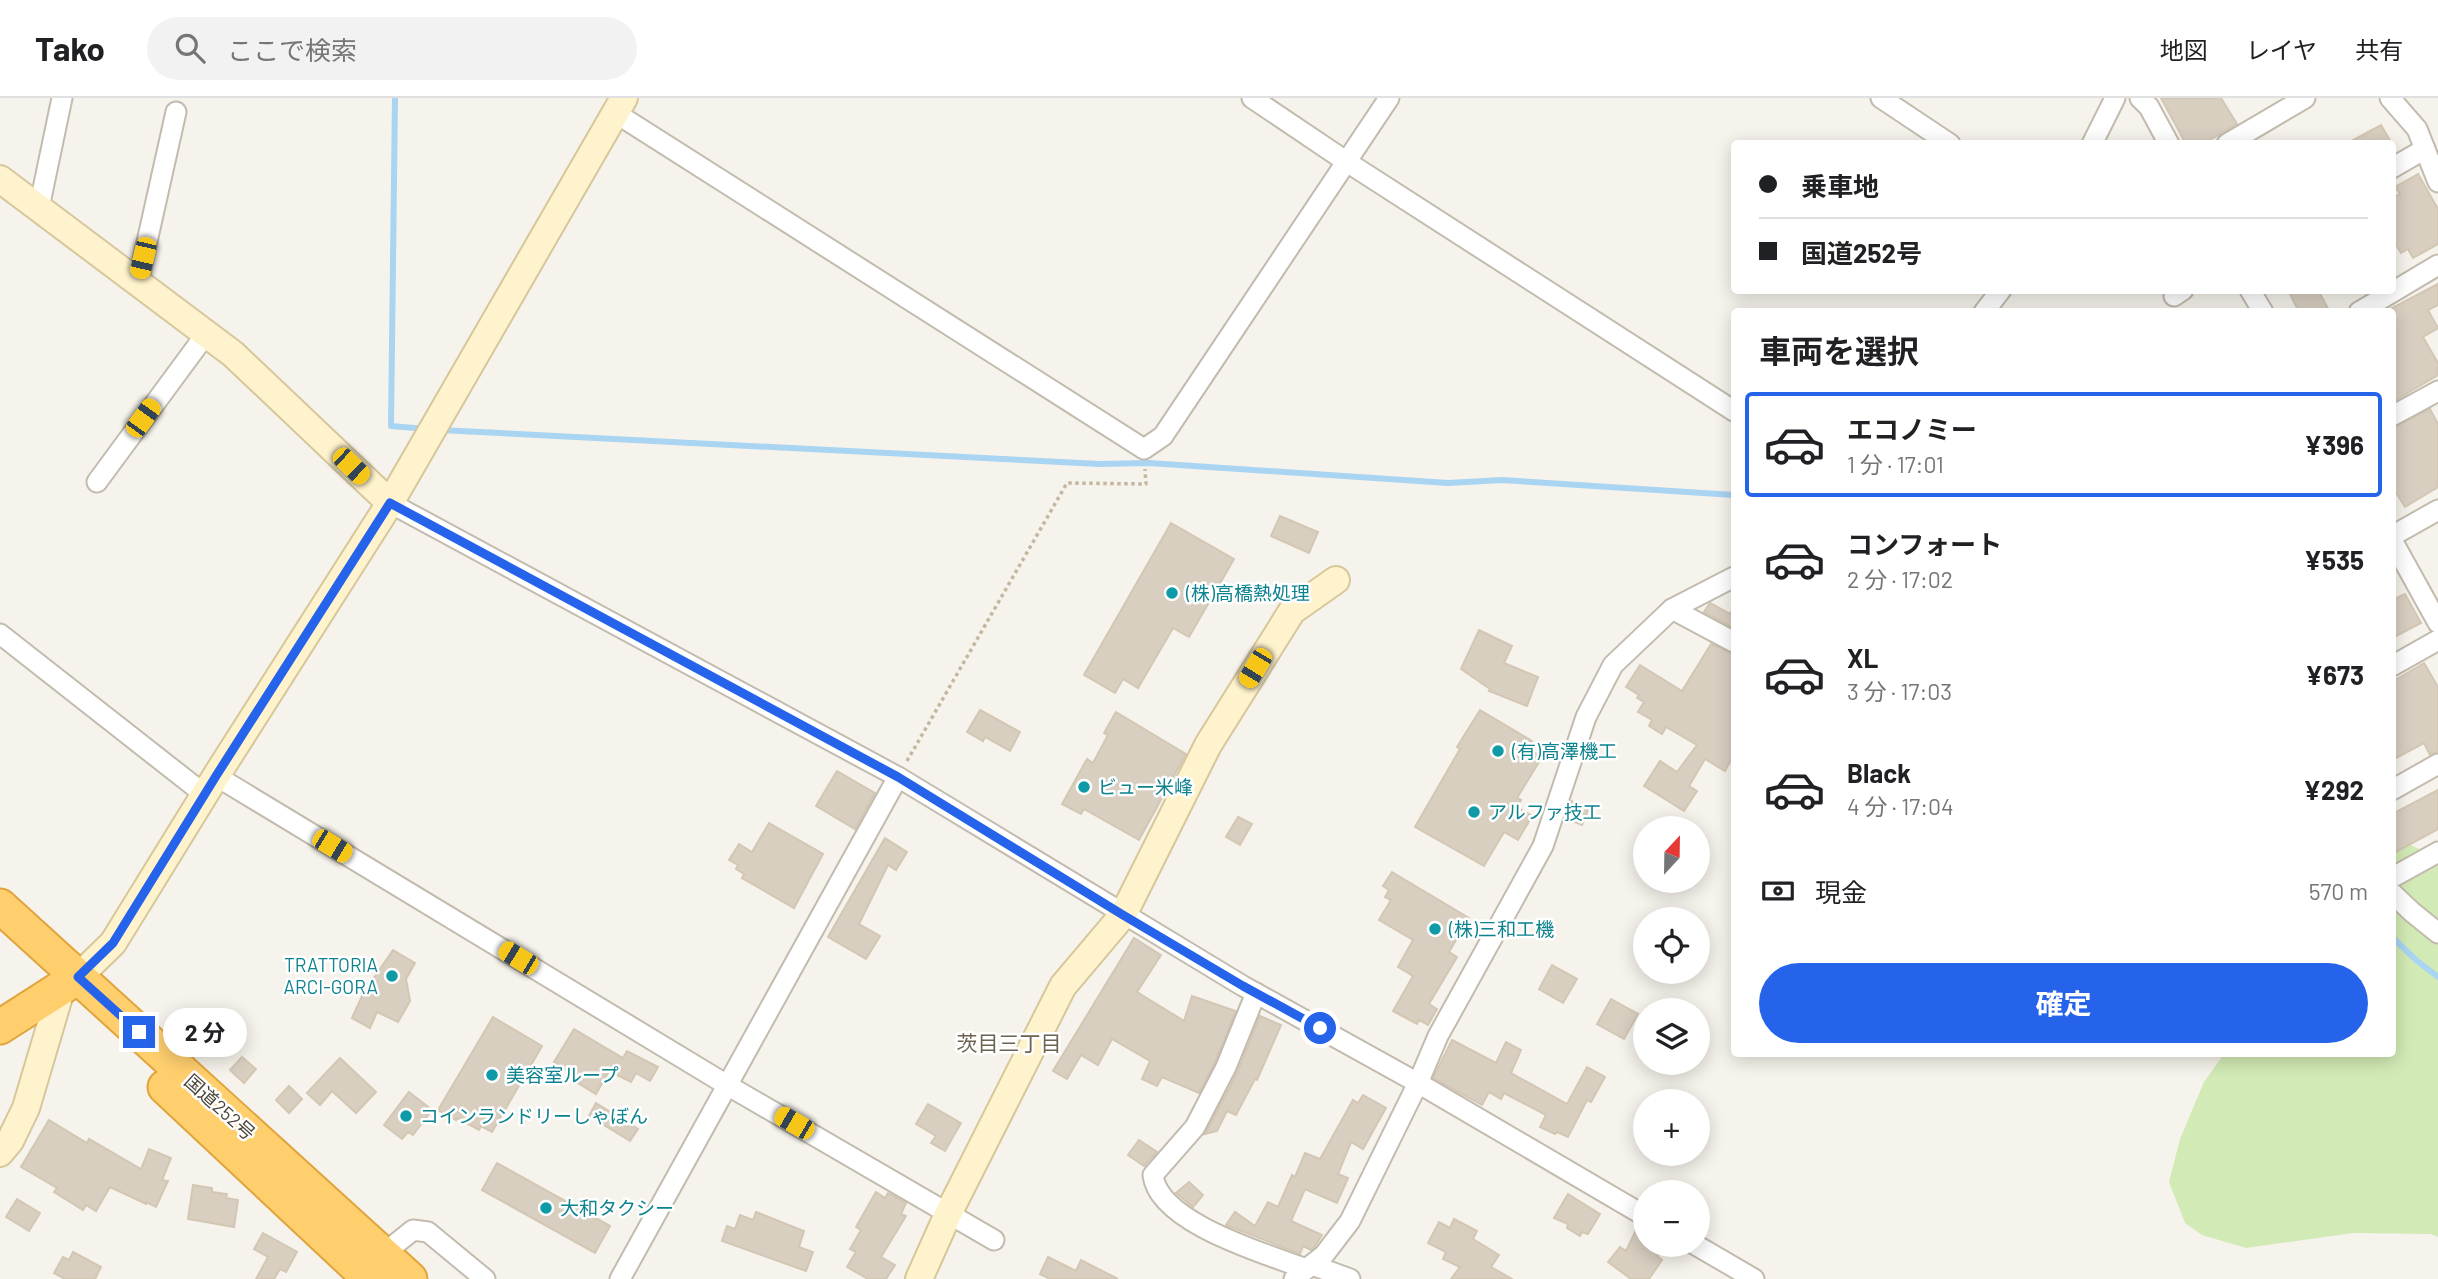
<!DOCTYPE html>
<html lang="ja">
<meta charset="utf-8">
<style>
:root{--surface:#fff;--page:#f2f2f2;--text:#202124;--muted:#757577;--line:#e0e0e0;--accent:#2563eb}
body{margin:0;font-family:Barlow,"Noto Sans JP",sans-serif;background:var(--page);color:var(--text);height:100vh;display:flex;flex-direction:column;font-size:26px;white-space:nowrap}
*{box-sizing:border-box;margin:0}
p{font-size:23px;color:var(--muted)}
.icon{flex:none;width:38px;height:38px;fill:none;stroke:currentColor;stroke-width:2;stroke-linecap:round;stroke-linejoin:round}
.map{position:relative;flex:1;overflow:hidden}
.drawer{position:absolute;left:1731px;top:210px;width:665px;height:749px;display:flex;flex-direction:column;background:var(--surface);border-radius:7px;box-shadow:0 4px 18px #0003}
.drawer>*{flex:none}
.guide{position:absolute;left:1731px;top:42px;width:665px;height:154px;border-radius:7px;box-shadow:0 4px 18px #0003;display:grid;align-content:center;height:154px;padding:0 28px;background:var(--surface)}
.needle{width:46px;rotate:22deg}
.controls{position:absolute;left:1633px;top:718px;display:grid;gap:14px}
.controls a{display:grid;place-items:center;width:77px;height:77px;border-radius:50%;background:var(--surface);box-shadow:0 4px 18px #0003;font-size:35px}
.end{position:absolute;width:32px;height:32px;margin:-16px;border:9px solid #2563eb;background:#fff;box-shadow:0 0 0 4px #fff}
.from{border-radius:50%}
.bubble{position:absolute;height:49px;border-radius:24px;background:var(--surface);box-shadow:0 4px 18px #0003;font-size:23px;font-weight:700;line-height:49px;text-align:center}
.car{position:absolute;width:21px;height:42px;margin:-21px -10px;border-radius:9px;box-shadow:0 0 5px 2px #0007;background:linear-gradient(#f5c518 24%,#345 0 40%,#f5c518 0 76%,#345 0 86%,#f5c518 0)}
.guide b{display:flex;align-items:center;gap:24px;height:66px;font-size:26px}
.guide b+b{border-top:2px solid var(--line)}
.guide i{width:18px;height:18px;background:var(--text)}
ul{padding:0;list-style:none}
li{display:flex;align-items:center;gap:21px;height:105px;margin:0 14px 10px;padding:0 14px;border:4px solid transparent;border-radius:7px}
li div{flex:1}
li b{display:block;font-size:26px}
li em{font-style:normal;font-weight:700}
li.on{border-color:var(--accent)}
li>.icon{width:63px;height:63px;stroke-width:1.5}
h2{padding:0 28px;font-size:32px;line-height:84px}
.pay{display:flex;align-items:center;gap:18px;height:77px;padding:0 28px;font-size:26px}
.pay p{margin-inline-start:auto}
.primary-button{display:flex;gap:14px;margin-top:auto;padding:14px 28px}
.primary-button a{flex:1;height:80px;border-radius:42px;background:var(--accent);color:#fff;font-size:28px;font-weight:700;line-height:80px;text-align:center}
header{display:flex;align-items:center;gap:42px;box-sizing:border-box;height:98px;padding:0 35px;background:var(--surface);border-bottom:2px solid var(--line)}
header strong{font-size:33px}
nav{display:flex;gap:38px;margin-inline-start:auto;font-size:24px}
.search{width:490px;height:63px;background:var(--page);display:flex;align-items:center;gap:18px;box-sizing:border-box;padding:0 24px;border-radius:38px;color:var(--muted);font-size:26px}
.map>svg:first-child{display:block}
.green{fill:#d2eab5}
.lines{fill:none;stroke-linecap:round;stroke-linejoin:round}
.stream{stroke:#a9d4f2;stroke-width:6}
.building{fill:#d8cfc1;stroke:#d3c7b4;stroke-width:2}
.street-casing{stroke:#c2bbae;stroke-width:23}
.secondary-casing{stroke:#d6c79b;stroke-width:30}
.highway-casing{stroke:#e0a43c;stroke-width:37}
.path{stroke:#c4b79f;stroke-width:3.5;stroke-dasharray:3.5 3.5;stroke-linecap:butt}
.street{stroke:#fff;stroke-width:19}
.secondary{stroke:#fff3cd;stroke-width:26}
.highway{stroke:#ffcf6e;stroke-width:33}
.route{stroke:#2563eb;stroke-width:9}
.culture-dot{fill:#0f9aa8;stroke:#fff;stroke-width:2.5}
.labels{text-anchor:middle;stroke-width:5;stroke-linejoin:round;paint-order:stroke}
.culture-label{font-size:19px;fill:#0d838f;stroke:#fff;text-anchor:start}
.street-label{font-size:19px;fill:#4b4439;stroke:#fff}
.neighbourhood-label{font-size:21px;fill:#6e6250;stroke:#fff}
</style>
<header>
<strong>Tako</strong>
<div class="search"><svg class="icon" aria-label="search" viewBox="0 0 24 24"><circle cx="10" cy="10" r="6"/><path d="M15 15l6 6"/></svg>ここで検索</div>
<nav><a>地図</a><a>レイヤ</a><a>共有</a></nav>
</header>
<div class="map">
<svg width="2438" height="1181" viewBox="0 0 2438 1181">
<rect width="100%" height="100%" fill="#f6f3ec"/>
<path class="green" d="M2392,738L2438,760V1139L2431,1136L2353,1135L2246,1150L2202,1137L2185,1125L2169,1084L2180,1041L2204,984L2224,956H2392Z"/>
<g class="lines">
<g class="stream">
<path d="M395,0L391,328L426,331"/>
<path d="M440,332L1100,366L1149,365L1448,385L1502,382L1734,397"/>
<path d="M2392,839L2416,862L2438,879"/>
</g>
</g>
<g class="building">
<path d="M2161,0H2221L2237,26L2203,46H2186Z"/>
<path d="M2381,27L2392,46H2346Z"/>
<path d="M2418,76L2438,111V146L2413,160L2408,151L2401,155L2392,140V100L2400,96L2395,89Z"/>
<path d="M2438,186V207L2428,212L2438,230L2423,239L2438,265V277L2392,304V210Z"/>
<path d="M2288,192H2318L2330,214H2299Z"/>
<path d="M2430,311L2438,326V389L2405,409L2392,388V330Z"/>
<path d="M1280,418L1318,434L1309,455L1271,438Z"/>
<path d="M1171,425L1234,461L1189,539L1173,530L1138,590L1123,581L1115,595L1084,577Z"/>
<path d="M2405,496L2421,525L2392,540V502Z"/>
<path d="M1710,505L1730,516L1734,509V530L1704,514Z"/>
<path d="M1479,532L1512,548L1504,565L1538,579L1527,608L1489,593L1490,591L1461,571Z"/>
<path d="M1711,546L1734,556V656L1725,673L1705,661L1689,688L1697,693L1684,713L1644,688L1660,663L1677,674L1697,647L1666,629L1662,636L1649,628L1652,622L1638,614L1644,604L1637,600L1639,597L1626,589L1640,567L1682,593Z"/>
<path d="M2424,565L2438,589V654L2430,657L2424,645L2392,662V584Z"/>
<path d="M980,612L1020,634L1010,653L985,639L983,643L967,634Z"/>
<path d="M1480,612L1532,643L1527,651L1542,659L1517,700L1521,702L1517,709L1532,718L1518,742L1504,734L1484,768L1415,729L1460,651L1457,649Z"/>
<path d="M1116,614L1186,656L1139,742L1084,711L1081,716L1062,706L1087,661L1093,665L1108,637L1104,635Z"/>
<path d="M837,673L875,695L855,731L816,708Z"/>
<path d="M2438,692V731L2392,756V716Z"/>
<path d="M1571,703L1589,710L1582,727L1565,720Z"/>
<path d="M1238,719L1252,726L1240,747L1226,739Z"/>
<path d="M769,725L823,756L794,810L742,780L744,776L736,771L738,767L729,762L739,746L752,754Z"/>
<path d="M885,740L907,754L896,772L888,767L859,826L880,838L866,861L828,839Z"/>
<path d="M1392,774L1469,820L1449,854L1457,859L1429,906L1437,911L1428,927L1419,922L1417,926L1393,913L1413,878L1398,869L1413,842L1379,822L1391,802L1385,799L1389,792L1383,788Z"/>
<path d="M1134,840L1161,857L1137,894L1184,923L1192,898L1236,913L1215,964L1199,995L1162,979L1157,988L1142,981L1150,963L1112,941L1098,967L1081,957L1067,981L1053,973Z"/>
<path d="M393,852L415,865L406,881L410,903L398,924L377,914L370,930L352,920L363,896Z"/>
<path d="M1552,867L1577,881L1563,905L1539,891Z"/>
<path d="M1611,901L1638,916L1624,941L1597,926Z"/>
<path d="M1260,918L1281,927L1257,982L1255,981L1236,1017L1227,1013L1217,1033L1205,1036L1237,975Z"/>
<path d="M493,919L542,948L492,1034L481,1028L479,1032L457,1020L456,1022L438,1012Z"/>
<path d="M574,931L623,960L627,953L658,969L650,983L636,975L631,984L609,973L596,996L578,985L580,980L554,964Z"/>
<path d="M1452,942L1496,965L1506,944L1521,952L1511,975L1567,1006L1587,969L1605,979L1591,1004L1587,1002L1568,1039L1557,1034L1555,1036L1540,1029L1546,1017L1504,995L1501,1001L1489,994L1482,1007L1433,980Z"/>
<path d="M242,959L256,971L244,985L230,972Z"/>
<path d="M340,960L376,994L356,1015L332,993L320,1007L307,995Z"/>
<path d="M289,988L302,1001L289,1015L276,1002Z"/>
<path d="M409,994L432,1012L413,1037L408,1034L402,1041L384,1027Z"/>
<path d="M1363,997L1386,1010L1363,1051L1351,1044L1338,1076L1348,1080L1337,1105L1305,1091L1291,1123L1322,1137L1315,1148L1311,1152L1303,1148L1300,1156L1226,1127L1235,1114L1255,1128L1268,1104L1278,1109L1292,1077L1295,1079L1305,1055L1320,1061L1353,1002L1358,1005Z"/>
<path d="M596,1005L638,1031L630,1043L589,1018Z"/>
<path d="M928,1006L961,1025L945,1053L931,1045L936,1038L916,1026Z"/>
<path d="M49,1022L87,1045L89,1041L141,1071L149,1051L171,1060L162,1082L168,1083L156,1109L146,1104V1106L110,1089L96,1113L86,1107L83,1112L54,1094L57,1090L21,1069Z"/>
<path d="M1139,1042L1157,1054L1144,1068L1128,1057Z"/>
<path d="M497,1065L610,1128L595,1155L482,1092Z"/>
<path d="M1189,1084L1203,1097L1193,1109L1176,1095Z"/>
<path d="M193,1087L212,1090V1094L227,1096L226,1100L238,1102L234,1129L188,1121Z"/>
<path d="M876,1094L885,1100L888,1095L906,1105L901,1116L906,1118L881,1159L895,1167L886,1181H868L847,1169L856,1154L850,1151L861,1132L856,1129Z"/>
<path d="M1568,1096L1600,1116L1588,1136L1582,1134L1580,1138L1567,1130L1568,1126L1554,1120Z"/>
<path d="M17,1101L40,1115L29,1133L6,1119Z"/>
<path d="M756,1114L804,1133L799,1149L813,1154L806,1173L722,1143L727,1128L735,1131L740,1117L753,1122Z"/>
<path d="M1454,1121L1477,1133L1473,1141L1499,1157L1491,1169L1512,1181H1451L1460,1169L1443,1161L1446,1154L1428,1145L1439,1124L1450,1130Z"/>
<path d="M1638,1128L1645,1130V1146H1667L1657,1158L1662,1162L1649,1181H1631L1608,1164L1620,1149L1626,1153Z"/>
<path d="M263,1135L297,1154L286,1174L280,1171L274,1181H256L268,1159L254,1151Z"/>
<path d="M73,1154L101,1169L95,1181H65L54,1175L63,1159L69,1162Z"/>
<path d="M1048,1159L1076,1173L1081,1162L1118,1181H1050L1040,1176Z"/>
</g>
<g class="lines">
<g class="street-casing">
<g id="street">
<path d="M1252,0L1347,64L1734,313"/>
<path d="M1881,0L1950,46"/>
<path d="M2140,0L2149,9L2169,46"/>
<path d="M2390,0L2417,31L2438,84"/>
<path d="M614,14L1144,351L1163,338L1389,0"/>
<path d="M2092,46L2115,0"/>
<path d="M2227,46L2305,0"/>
<path d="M2392,70L2425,51"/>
<path d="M39,110L62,0"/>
<path d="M138,184L176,14"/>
<path d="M2250,192L2263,214"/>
<path d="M2174,198L2183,192"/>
<path d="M1984,214L2001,192"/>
<path d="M2359,214L2438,167"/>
<path d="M2392,318L2438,293"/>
<path d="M97,384L206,236"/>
<path d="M390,405L898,679L1243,888L1418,985L1645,1118"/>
<path d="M2392,438L2438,412"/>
<path d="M2392,442L2438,525"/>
<path d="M1672,511L1734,544"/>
<path d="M0,536L204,696"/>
<path d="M2392,568L2438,542"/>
<path d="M216,678L727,987L994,1142"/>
<path d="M2392,692L2438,666"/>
<path d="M2395,778L2438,754"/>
<path d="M2392,795L2412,814L2438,835"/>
<path d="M1256,895L1226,969L1195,1029L1153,1077C1158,1125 1267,1156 1306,1171"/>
<path d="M1694,1146L1754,1181"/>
<path d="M377,1161L413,1132L428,1134L485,1181"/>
<path d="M1312,1167L1350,1181"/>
<path d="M620,1181L898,679"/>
<path d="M1294,1181L1324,1157L1350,1123L1418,985L1438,938L1543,748L1586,619L1613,567L1672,511L1734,479"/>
</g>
</g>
<g class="secondary-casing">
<g id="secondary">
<path d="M0,81L233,256L390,405L624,0"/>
<path d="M78,879L113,845L216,678L390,405"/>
<path d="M0,1055L10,1043L26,1010L61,892"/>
<path d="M919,1181L949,1114L1063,888L1123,817L1208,647L1292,513L1336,482"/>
</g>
</g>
<g class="highway-casing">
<g id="highway">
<path d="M0,808L410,1181"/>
<path d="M0,929L78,879"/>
<path d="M165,989L370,1181"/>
</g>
</g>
<path class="path" d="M907,663L1067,385L1146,386L1145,371"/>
<use href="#street" class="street"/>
<use href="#secondary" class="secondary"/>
<use href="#highway" class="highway"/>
</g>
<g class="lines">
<path class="route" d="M139,934L78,879L113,845L216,678L390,405L898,679L1123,817L1243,888L1320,930"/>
</g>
<g class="culture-dot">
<circle cx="1172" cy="495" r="7"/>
<circle cx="1498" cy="653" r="7"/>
<circle cx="1084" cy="689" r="7"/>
<circle cx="1474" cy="714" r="7"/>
<circle cx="1435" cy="831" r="7"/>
<circle cx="392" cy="878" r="7"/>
<circle cx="492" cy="977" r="7"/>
<circle cx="406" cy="1018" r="7"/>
<circle cx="546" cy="1110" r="7"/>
</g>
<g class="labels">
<g class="culture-label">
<text x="1186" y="502">(株)高橋熱処理</text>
<text x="1512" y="660">(有)高澤機工</text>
<text x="1098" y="696">ビュー米峰</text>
<text x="1488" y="721">アルファ技工</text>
<text x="1449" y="838">(株)三和工機</text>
<text x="378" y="874" text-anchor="end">TRATTORIA<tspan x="378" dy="22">ARCI-GORA</tspan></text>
<text x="506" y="984">美容室ループ</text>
<text x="420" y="1025">コインランドリーしゃぼん</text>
<text x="560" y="1117">大和タクシー</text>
</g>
<g class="street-label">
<text transform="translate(220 1009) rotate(42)" y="7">国道252号</text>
</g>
<g class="neighbourhood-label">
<text x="1009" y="953">茨目三丁目</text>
</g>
</g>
</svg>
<div class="controls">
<a><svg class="needle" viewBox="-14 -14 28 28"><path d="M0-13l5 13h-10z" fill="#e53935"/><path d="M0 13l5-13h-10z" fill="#757577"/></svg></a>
<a><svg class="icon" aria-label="locate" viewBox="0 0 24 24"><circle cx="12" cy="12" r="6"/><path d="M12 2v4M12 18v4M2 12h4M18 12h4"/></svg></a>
<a><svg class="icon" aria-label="layers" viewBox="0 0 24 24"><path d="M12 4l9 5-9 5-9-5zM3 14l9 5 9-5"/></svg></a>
<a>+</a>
<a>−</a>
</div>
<i class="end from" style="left:1320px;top:930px"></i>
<i class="end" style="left:139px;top:934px"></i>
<div class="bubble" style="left:163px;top:910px;width:84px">2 分</div>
<i class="car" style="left:143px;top:160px;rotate:193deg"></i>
<i class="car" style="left:143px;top:320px;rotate:36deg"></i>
<i class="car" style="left:351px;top:368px;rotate:134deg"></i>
<i class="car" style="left:1255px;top:570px;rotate:211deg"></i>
<i class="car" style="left:332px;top:748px;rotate:121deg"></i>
<i class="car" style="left:518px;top:860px;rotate:301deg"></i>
<i class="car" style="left:794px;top:1025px;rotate:300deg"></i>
<div class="guide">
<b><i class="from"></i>乗車地</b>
<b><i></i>国道252号</b>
</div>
<section class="drawer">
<h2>車両を選択</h2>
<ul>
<li class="on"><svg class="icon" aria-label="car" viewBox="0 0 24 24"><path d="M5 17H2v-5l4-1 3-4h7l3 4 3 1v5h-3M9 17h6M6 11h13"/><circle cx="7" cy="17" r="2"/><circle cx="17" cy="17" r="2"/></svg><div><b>エコノミー</b><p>1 分 · 17:01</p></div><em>¥396</em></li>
<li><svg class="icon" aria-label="car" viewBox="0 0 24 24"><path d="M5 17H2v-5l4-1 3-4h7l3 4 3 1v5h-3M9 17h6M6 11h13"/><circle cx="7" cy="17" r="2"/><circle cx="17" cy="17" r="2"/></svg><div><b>コンフォート</b><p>2 分 · 17:02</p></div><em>¥535</em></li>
<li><svg class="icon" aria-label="car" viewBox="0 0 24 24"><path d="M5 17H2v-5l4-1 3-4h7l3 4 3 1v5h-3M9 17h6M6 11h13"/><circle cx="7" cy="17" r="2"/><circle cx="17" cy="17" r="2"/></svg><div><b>XL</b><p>3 分 · 17:03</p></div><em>¥673</em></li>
<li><svg class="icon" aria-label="car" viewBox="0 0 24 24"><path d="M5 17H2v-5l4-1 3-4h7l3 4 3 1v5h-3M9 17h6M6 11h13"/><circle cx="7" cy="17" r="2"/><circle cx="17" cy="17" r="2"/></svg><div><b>Black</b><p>4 分 · 17:04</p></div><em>¥292</em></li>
</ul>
<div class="pay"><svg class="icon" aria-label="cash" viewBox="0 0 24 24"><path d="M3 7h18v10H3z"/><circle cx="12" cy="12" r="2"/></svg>現金<p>570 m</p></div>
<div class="primary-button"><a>確定</a></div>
</section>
</div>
